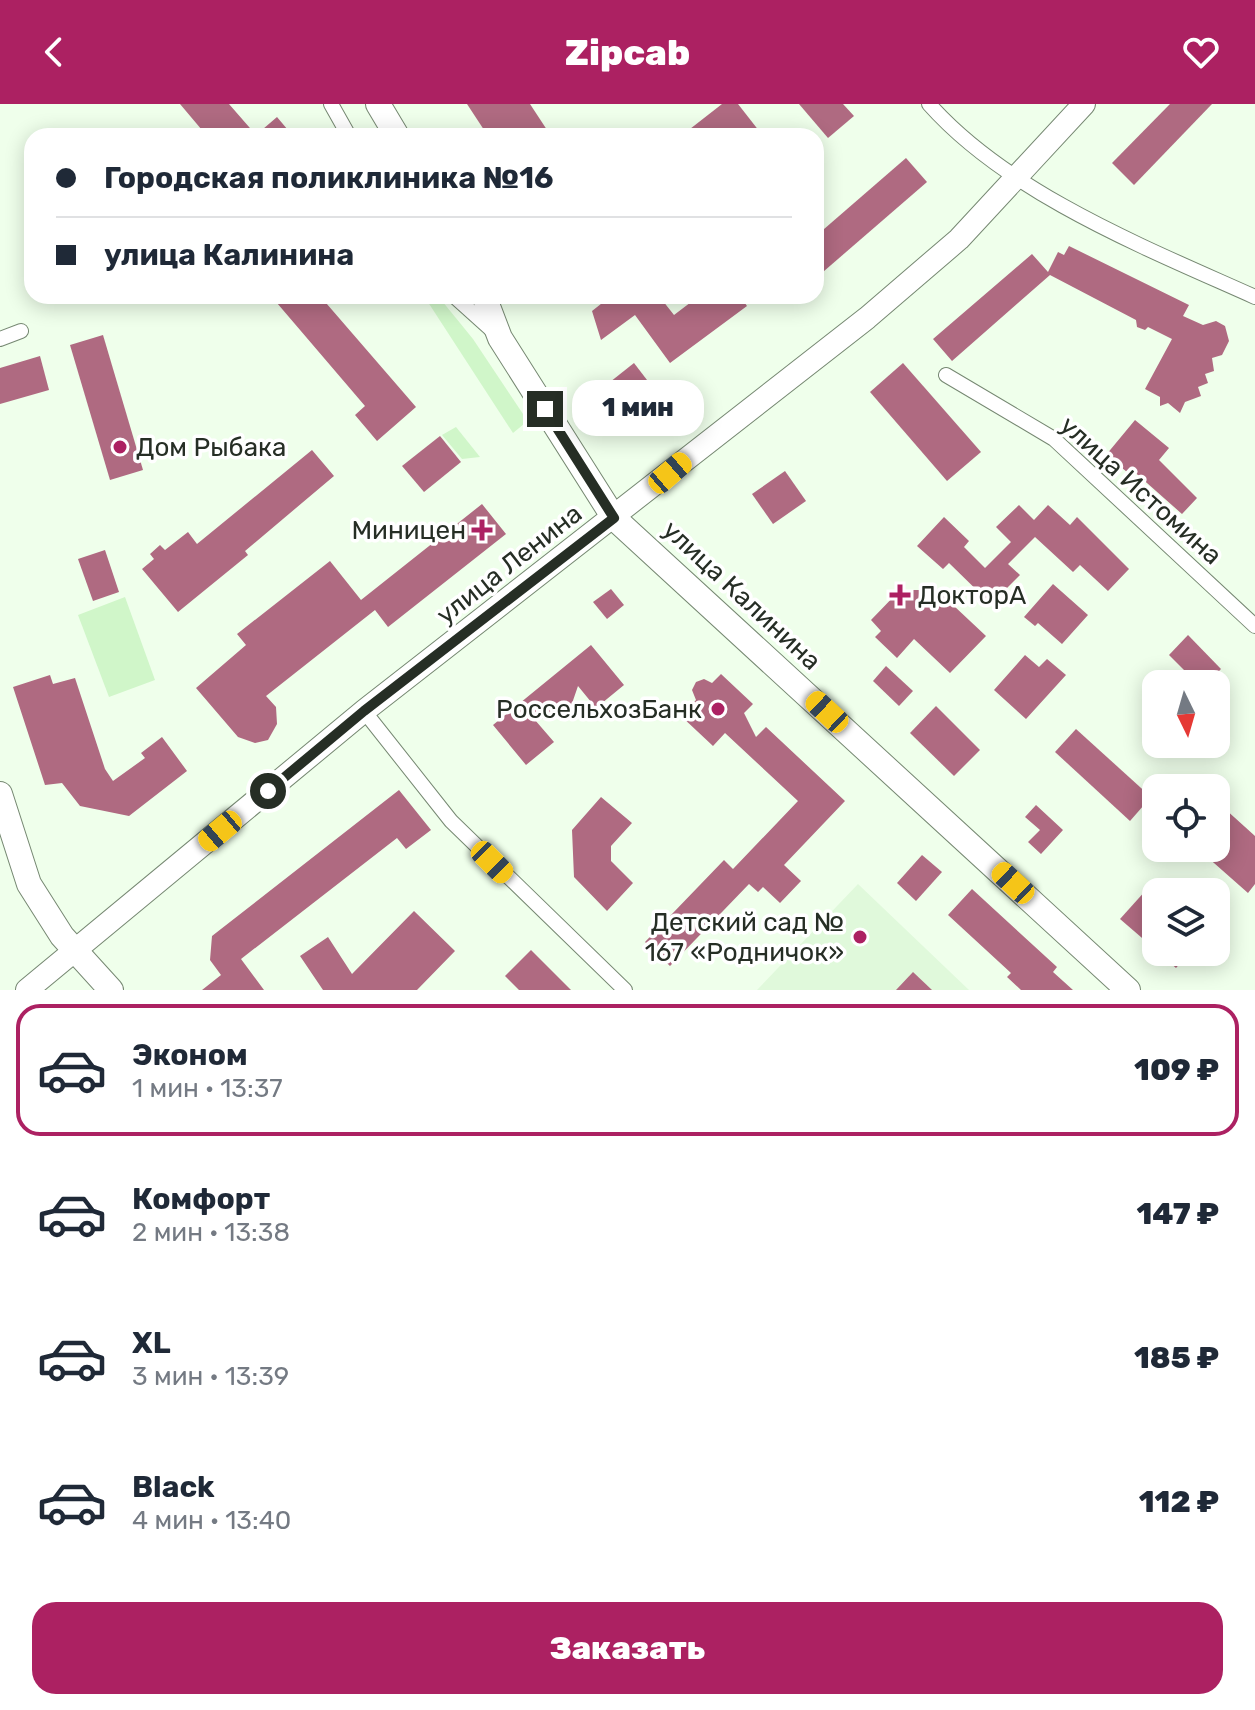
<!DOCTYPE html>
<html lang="ru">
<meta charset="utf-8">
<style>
:root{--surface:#fff;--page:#f2f2f3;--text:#1f2937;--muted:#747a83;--line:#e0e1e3;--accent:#ac2162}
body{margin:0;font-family:Rubik,sans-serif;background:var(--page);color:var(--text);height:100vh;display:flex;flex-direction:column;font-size:30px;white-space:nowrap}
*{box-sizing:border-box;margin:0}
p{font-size:26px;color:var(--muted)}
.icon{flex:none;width:44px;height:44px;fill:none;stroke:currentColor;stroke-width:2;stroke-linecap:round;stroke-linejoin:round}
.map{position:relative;height:886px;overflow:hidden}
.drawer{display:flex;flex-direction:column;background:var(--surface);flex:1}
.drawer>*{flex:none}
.top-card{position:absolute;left:24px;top:24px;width:800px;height:176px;border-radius:24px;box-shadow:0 4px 20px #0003;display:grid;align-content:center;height:176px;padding:0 32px;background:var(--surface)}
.needle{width:52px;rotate:175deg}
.controls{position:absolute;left:1142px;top:566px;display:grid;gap:16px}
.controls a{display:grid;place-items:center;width:88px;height:88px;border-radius:16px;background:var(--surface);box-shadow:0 4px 20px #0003;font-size:40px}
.end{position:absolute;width:36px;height:36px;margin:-18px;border:10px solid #262e25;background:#fff;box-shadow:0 0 0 4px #fff}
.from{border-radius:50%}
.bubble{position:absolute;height:56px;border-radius:24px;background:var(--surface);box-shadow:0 4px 20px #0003;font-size:26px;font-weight:800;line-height:56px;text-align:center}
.car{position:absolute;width:24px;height:48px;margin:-24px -12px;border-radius:10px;box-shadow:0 0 6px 2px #0007;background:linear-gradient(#f5c518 24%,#345 0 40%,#f5c518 0 76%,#345 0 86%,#f5c518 0)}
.top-card b{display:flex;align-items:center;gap:28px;height:76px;font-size:30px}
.top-card b+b{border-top:2px solid var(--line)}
.top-card i{width:20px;height:20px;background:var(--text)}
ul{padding:14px 0 0;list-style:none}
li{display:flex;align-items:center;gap:24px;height:132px;margin:0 16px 12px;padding:0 16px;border:4px solid transparent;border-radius:24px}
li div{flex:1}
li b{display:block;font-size:30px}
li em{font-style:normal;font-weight:800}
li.active{border-color:var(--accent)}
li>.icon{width:72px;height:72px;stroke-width:1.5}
.button{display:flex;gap:16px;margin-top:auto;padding:16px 32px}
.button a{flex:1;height:92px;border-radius:24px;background:var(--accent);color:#fff;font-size:32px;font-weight:800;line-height:92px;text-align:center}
header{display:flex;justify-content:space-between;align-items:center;height:104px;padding:0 32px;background:var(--accent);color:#fff;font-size:36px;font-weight:800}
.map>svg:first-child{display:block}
.built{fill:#e0f9db}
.green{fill:#d0f6c9}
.building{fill:#af6a81}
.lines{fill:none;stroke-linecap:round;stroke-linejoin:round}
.street-casing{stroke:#768872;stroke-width:16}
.secondary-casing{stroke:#768872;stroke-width:24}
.primary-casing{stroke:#768872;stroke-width:26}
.street{stroke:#fff;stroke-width:14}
.secondary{stroke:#fff;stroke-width:22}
.primary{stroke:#fff;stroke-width:24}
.route{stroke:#262e25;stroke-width:10}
.poi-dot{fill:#ac2162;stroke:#fff;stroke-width:3}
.labels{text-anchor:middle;stroke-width:7;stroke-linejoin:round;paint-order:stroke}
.poi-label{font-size:26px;fill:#262e25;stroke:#fff;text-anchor:end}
.street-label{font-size:26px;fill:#262e25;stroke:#fff}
</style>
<header><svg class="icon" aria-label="back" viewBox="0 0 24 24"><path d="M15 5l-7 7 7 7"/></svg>Zipcab<svg class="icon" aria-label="heart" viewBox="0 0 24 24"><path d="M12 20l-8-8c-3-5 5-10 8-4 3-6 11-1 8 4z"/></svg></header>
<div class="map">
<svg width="1255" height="886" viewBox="0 0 1255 886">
<rect width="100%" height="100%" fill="#efffeb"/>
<path class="built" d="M858,780L969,886H757Z"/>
<g class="green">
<path d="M424,192H438L473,235L525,313L524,320L513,329Z"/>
<path d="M456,323L480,353L462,355L442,331Z"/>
<path d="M125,493L155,576L109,593L78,511Z"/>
</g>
<g class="building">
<path d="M180,0H229L256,31L277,13L293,32H207Z"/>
<path d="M467,0H530L551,32H503L500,27L488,32Z"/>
<path d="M722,0H738L763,32H681Z"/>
<path d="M799,0H843L854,12L828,34Z"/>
<path d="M1170,0H1212L1134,81L1112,59Z"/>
<path d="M906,54L927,78L816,174V132Z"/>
<path d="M1069,142L1189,201L1183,212L1203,221L1216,217L1225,222L1229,237L1222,251L1212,254L1214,267L1205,270L1208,279L1198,283L1201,292L1185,298L1180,309L1168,299L1160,302V293L1145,285L1172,235L1148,223L1145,226L1137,223L1136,216L1050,171L952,257L933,235L1032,150L1048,168L1058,148L1064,151Z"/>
<path d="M271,192H320L416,303L377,337L355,311L365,302Z"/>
<path d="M611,192H659L674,211L699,192H740L747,202L670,259L635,211L601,236L592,207Z"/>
<path d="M103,231L143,366L110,376L70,241Z"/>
<path d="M40,252L49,286L0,300V264Z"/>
<path d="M634,259L660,293L631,316L605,282Z"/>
<path d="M903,259L981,348L947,377L870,288Z"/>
<path d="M1135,316L1169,344L1159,356L1197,394L1182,410L1130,364L1127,368L1106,351Z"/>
<path d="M440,332L461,358L424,388L402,362Z"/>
<path d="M312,346L334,372L245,447L248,451L178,508L142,465L154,455L150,450L160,441L165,446L188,428L197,440Z"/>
<path d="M785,367L806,397L773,420L752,390Z"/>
<path d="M482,400L506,430L388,523L375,506L266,592L276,603L277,620L268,636L255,639L238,633L196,584L246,541L237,530L330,457L361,496Z"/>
<path d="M1019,401L1034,416L1048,401L1070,421L1077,413L1129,465L1108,487L1080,461L1073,468L1035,433L1008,460L1020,471L991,500L949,459L943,465L917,442L944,413L969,437L964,443L985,464L1011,438L996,423Z"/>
<path d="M105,446L119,488L93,497L78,455Z"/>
<path d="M1053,480L1088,511L1062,540L1038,519L1035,522L1024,513Z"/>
<path d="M611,485L624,501L607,515L593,498Z"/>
<path d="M900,486L906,491L911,486H937L986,532L950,569L914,535L897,554L875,533L881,527L871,516Z"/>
<path d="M1188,531L1221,565L1206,580H1198L1169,551Z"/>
<path d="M591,541L624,581L596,604L578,582L568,611L535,616L554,638L526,661L493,621Z"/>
<path d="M1025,551L1039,563L1047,555L1066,571L1026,615L994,586Z"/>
<path d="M886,562L913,587L899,602L873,577Z"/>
<path d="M721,570L753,600L744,609L756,633L766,623L845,697L784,761L801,777L780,799L763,783L758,788L749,780L670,862L645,838L724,756L733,765L798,697L725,629L713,642L681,612L696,596L692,586L696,578L704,575L712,579Z"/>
<path d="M50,571L53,580L75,574L105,665L113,677L145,654L141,649L162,633L187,667L129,712L80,702L62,679L45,681L13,583Z"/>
<path d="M936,602L980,646L954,672L910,629Z"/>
<path d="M1076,625L1151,693L1130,717L1055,648Z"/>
<path d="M399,686L431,726L406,745L397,734L241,855L264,886H202L221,871L210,856L212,832Z"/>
<path d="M601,693L632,719L611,742V757L633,779L607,807L574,773L572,726Z"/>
<path d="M1036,701L1063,726L1041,750L1028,738L1040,726L1025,713Z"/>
<path d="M1224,704L1255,732V780L1248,789L1197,744H1216V712Z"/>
<path d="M922,751L942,768L916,797L897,779Z"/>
<path d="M1156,775V846L1120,815Z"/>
<path d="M972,785L1057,863L1053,868L1073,886H1021L1007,873L1011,869L948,811Z"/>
<path d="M414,807L455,847L417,886H323L300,852L328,833L352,870Z"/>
<path d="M531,846L571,886H519L505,872Z"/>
<path d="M1158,848H1190L1176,864Z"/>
<path d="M913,868L932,886H896Z"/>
</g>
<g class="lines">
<g class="street-casing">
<g id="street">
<path d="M331,0L349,32"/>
<path d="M929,0C1009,90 1146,144 1255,193"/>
<path d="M454,192L494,228"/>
<path d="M0,235L21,227"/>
<path d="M946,271L1054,335L1255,522"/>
<path d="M364,607L451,717L625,886"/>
</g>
</g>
<g class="secondary-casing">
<path id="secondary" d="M27,886L364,607L867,214L959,135L1084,0"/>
</g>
<g class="primary-casing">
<g id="primary">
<path d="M378,0L397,32"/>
<path d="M484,192L500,234L614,414L1128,886"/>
<path d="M0,690L29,780L62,832L111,886"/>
</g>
</g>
<use href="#street" class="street"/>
<use href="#secondary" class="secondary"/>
<use href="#primary" class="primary"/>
</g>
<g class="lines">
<path class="route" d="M268,687L364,607L614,414L545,305"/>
</g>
<g class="poi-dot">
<circle cx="120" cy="343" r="8"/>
<path d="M478 414h8v8h8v8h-8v8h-8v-8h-8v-8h8z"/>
<path d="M896 479h8v8h8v8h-8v8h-8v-8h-8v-8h8z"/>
<circle cx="718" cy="605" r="8"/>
<circle cx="860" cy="833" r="8"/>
</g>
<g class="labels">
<g class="poi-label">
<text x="136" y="352" text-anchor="start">Дом Рыбака</text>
<text x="466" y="435">Миницен</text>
<text x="918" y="500" text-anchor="start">ДокторА</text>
<text x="702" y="614">РоссельхозБанк</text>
<text x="844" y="827">Детский сад №<tspan x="844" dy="30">167 «Родничок»</tspan></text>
</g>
<g class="street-label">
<text transform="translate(1141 386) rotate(42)" y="9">улица Истомина</text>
<text transform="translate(509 460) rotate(-38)" y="9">улица Ленина</text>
<text transform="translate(742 491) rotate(43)" y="9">улица Калинина</text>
</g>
</g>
</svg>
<div class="controls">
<a><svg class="needle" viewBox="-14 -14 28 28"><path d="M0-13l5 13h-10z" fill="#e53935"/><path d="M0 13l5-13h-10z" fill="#747a83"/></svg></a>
<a><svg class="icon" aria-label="locate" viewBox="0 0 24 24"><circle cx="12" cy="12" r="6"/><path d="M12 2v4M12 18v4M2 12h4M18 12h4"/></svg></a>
<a><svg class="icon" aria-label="layers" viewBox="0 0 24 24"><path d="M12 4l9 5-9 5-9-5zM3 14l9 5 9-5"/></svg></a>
</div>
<i class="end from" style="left:268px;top:687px"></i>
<i class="end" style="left:545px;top:305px"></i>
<div class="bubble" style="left:572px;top:276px;width:132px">1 мин</div>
<i class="car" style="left:670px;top:369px;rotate:49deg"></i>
<i class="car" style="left:827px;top:608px;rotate:313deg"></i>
<i class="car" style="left:220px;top:727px;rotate:230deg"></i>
<i class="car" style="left:492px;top:758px;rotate:135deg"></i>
<i class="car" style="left:1013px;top:779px;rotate:313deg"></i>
<div class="top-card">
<b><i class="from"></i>Городская поликлиника №16</b>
<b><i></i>улица Калинина</b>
</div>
</div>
<section class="drawer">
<ul>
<li class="active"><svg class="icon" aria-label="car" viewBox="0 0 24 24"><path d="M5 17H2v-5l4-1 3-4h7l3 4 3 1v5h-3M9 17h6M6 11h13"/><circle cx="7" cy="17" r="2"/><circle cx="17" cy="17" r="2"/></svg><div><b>Эконом</b><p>1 мин · 13:37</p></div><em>109 ₽</em></li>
<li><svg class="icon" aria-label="car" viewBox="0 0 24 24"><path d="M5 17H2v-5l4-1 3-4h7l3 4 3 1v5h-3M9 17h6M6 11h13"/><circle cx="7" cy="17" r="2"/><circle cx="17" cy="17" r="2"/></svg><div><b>Комфорт</b><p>2 мин · 13:38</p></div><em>147 ₽</em></li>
<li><svg class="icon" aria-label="car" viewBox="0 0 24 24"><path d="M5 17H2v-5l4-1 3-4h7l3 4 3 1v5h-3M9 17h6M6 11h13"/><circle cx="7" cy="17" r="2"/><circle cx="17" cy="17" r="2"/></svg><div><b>XL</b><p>3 мин · 13:39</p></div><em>185 ₽</em></li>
<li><svg class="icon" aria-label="car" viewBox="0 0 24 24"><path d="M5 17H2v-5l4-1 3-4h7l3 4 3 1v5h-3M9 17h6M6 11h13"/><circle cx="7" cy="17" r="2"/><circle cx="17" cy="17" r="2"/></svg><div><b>Black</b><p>4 мин · 13:40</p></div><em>112 ₽</em></li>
</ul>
<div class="button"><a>Заказать</a></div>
</section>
